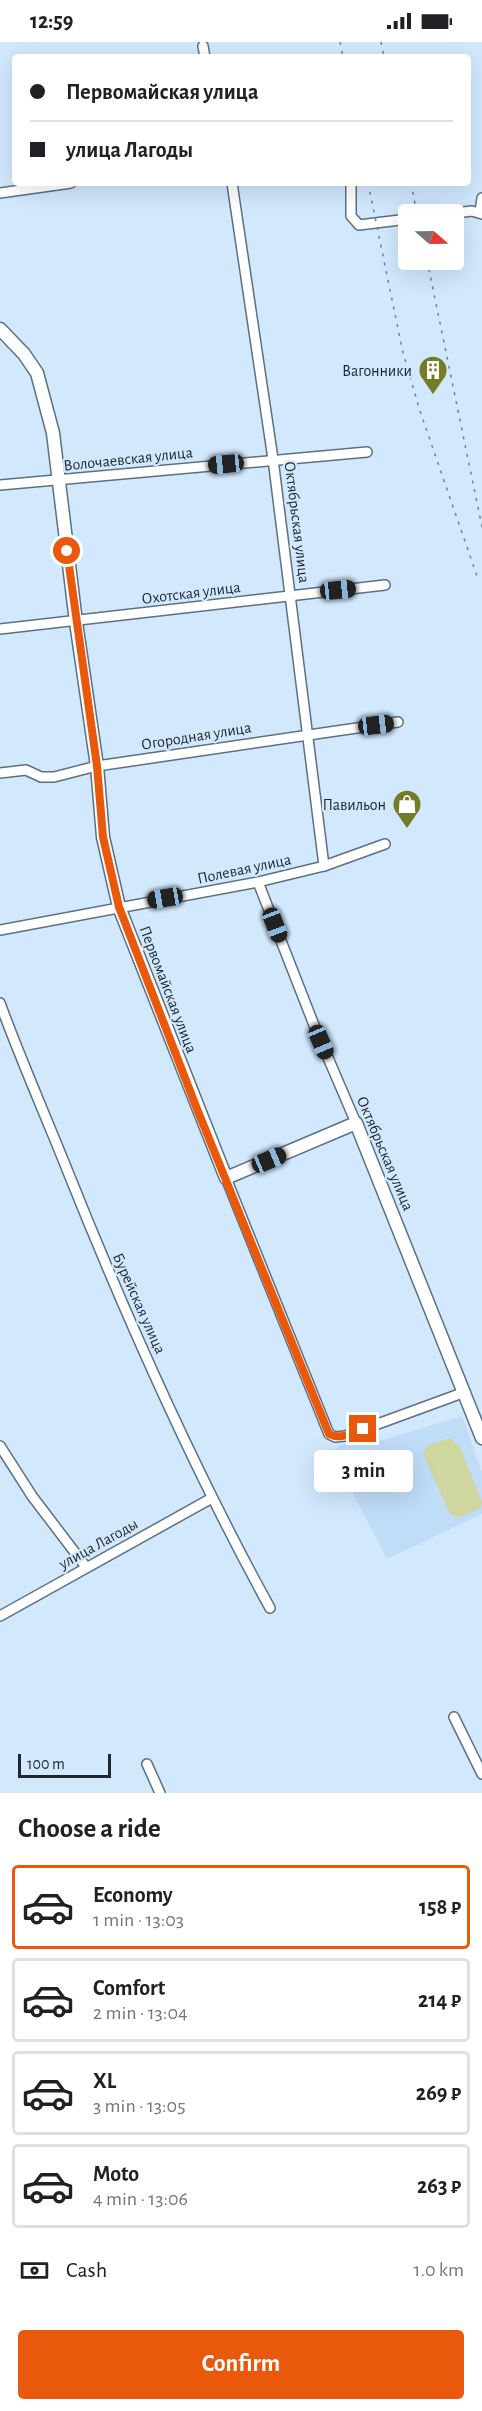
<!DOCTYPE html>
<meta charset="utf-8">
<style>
:root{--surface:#fff;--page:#f2f2f2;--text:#202124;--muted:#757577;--line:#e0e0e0;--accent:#ea580c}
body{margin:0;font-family:"Alegreya Sans",sans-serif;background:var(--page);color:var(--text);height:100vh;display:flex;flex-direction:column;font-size:22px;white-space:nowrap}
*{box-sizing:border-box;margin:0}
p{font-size:20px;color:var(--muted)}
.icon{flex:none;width:33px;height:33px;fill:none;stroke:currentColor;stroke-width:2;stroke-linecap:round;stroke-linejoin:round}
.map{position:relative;height:1751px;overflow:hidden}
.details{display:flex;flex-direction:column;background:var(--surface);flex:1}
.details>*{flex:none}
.hud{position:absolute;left:12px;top:12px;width:459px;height:132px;border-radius:6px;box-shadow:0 6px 24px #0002;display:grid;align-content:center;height:132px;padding:0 18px;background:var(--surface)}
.needle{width:39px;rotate:110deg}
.tools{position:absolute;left:398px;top:162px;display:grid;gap:12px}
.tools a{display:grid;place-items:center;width:66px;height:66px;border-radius:6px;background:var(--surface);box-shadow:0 6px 24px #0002;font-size:30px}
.scale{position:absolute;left:18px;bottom:15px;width:93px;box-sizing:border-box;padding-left:6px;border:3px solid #1e262e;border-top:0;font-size:16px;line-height:21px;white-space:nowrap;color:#1e262e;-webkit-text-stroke:4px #d1e8fd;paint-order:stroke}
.end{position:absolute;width:27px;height:27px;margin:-14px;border:8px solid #ea580c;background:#fff;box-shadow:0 0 0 3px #fff}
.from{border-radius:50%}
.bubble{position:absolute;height:42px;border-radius:6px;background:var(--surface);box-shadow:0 6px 24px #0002;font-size:20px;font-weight:700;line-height:42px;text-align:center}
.car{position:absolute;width:18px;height:36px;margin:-18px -9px;border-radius:8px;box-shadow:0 0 4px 2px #0007;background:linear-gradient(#222 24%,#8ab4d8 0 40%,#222 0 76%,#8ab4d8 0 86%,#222 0)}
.hud b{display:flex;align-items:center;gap:21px;height:57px;font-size:22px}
.hud b+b{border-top:2px solid var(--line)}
.hud i{width:15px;height:15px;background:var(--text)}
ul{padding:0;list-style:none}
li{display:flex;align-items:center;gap:18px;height:84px;margin:0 12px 9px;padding:0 6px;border:3px solid var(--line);border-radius:6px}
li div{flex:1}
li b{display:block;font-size:22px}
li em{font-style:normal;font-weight:700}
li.on{border-color:var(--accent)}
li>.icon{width:54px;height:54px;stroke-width:1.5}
h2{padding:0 18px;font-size:27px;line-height:72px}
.pay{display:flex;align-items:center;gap:15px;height:66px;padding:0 18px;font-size:22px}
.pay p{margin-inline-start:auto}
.cta{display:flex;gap:12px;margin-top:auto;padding:12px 18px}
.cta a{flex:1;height:69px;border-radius:6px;background:var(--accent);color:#fff;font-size:24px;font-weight:700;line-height:69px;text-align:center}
.status{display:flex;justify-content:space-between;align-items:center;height:42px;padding:0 30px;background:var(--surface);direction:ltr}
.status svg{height:16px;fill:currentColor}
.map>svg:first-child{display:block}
.built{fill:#c0dcf7}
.green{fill:#cfd6a0}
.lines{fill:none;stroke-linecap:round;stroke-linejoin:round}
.minor-casing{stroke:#5c7083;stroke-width:12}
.major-casing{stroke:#5c7083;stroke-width:15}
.minor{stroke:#fff;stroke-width:9}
.major{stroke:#fff;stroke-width:12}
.rail{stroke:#738291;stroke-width:1.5;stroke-dasharray:3 6;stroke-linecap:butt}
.route{stroke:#ea580c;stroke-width:8}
.labels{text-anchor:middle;stroke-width:4.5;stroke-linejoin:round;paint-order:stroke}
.poi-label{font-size:16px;fill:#1e262e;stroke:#d1e8fd;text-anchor:end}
.street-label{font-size:16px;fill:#1e262e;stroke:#d1e8fd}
</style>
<div class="status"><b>12:59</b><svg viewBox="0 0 49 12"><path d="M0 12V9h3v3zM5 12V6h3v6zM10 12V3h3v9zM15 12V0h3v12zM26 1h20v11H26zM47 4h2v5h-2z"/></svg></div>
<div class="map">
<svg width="482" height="1751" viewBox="0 0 482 1751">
<rect width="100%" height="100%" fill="#d1e8fd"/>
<path class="built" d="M462,1374L482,1431V1472L387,1517L331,1409L371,1388L374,1395L383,1398Z"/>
<path class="green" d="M450,1396L460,1405L482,1460L480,1467L457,1476L449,1470L423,1412L427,1404Z"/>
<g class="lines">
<g class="minor-casing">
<g id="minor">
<path d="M203,4L205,15"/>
<path d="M232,141L273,417L324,824"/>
<path d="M351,141V174L359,183L408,177"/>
<path d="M0,151L71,141"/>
<path d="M480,170L482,156"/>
<path d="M446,172L472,169L482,172"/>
<path d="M0,443L367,410"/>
<path d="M0,587L385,543"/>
<path d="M0,731L26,728L41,735H54L97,724L398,680"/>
<path d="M258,840L314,983L356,1081"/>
<path d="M0,888L258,840L324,824L385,802"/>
<path d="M0,961C20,1016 44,1070 66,1125C126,1275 192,1424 270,1566"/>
<path d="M226,1136L329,1392L335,1395L345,1394L465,1350"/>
<path d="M0,1404L32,1454L86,1525"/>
<path d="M0,1574L212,1456"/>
<path d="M454,1675L482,1732"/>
<path d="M147,1722L160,1751"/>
</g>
</g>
<g class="major-casing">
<path id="major" d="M0,287L24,312L37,331L53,391L76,580L97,724L103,795L119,865L226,1136L356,1081L482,1396"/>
</g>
<use href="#minor" class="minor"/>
<use href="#major" class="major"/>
<g class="rail">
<path d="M340,0L343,15"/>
<path d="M381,0L384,15"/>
<path d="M368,141L403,311L420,369L478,537"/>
<path d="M411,141L417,172"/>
<path d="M427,218L482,485"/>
</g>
</g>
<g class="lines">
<path class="route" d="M67,509L97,724L103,795L119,865L197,1067L329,1392C341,1398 351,1391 363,1387"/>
</g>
<defs>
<g id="building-pin" transform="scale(1.5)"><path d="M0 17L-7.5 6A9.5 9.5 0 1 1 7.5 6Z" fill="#757c27" stroke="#d1e8fd"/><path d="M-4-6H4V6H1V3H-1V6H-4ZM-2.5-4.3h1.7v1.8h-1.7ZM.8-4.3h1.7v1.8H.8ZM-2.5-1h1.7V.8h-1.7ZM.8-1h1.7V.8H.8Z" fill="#fff"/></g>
<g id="shop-pin" transform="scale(1.5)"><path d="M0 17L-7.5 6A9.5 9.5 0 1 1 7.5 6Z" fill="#757c27" stroke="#d1e8fd"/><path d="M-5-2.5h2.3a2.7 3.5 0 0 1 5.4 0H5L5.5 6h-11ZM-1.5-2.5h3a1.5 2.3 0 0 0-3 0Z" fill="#fff"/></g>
</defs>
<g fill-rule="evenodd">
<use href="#building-pin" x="433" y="328"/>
<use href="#shop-pin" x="407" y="762"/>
</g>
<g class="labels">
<g class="poi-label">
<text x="412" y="334">Вагонники</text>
<text x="386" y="768">Павильон</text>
</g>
<g class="street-label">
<text transform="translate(128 416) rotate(-6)" y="6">Волочаевская улица</text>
<text transform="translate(298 480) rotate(83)" y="6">Октябрьская улица</text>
<text transform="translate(191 550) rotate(-7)" y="6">Охотская улица</text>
<text transform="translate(196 693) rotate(-9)" y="6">Огородная улица</text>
<text transform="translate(244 826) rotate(-12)" y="6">Полевая улица</text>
<text transform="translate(169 947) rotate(69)" y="6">Первомайская улица</text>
<text transform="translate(386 1111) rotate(67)" y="6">Октябрьская улица</text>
<text transform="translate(140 1261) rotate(66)" y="6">Бурейская улица</text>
<text transform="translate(98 1501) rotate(-29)" y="6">улица Лагоды</text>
</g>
</g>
</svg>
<div class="tools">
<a><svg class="needle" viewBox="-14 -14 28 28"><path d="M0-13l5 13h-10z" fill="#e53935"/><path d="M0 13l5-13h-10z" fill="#757577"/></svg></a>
</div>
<div class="scale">100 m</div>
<i class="end from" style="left:67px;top:509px"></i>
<i class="end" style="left:363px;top:1387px"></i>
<div class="bubble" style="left:314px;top:1408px;width:99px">3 min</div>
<i class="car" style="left:226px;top:422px;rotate:264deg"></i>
<i class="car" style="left:338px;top:548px;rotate:84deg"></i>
<i class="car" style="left:376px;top:683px;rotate:83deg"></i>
<i class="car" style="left:165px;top:856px;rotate:260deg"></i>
<i class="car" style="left:275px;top:883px;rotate:159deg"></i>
<i class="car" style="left:321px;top:1000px;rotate:157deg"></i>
<i class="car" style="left:269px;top:1118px;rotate:67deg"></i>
<div class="hud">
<b><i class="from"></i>Первомайская улица</b>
<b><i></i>улица Лагоды</b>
</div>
</div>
<section class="details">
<h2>Choose a ride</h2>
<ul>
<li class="on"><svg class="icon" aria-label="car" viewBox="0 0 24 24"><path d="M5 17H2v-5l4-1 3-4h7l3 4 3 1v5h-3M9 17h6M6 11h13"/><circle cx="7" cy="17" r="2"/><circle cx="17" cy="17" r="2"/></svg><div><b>Economy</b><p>1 min · 13:03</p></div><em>158 ₽</em></li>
<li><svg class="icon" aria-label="car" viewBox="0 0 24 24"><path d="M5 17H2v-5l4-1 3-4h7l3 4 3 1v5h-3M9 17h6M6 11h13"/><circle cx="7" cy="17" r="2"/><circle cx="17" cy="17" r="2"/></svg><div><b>Comfort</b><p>2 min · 13:04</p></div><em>214 ₽</em></li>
<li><svg class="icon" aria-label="car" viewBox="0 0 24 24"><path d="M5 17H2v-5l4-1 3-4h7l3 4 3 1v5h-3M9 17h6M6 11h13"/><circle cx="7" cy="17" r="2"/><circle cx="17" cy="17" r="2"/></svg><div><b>XL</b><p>3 min · 13:05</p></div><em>269 ₽</em></li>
<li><svg class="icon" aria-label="car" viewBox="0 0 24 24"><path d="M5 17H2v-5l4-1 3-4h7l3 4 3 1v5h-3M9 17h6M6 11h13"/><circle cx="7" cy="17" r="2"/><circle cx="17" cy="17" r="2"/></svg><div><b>Moto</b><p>4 min · 13:06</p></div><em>263 ₽</em></li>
</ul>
<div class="pay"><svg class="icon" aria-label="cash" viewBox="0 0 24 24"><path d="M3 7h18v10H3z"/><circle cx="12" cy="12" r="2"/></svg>Cash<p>1.0 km</p></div>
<div class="cta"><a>Confirm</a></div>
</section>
